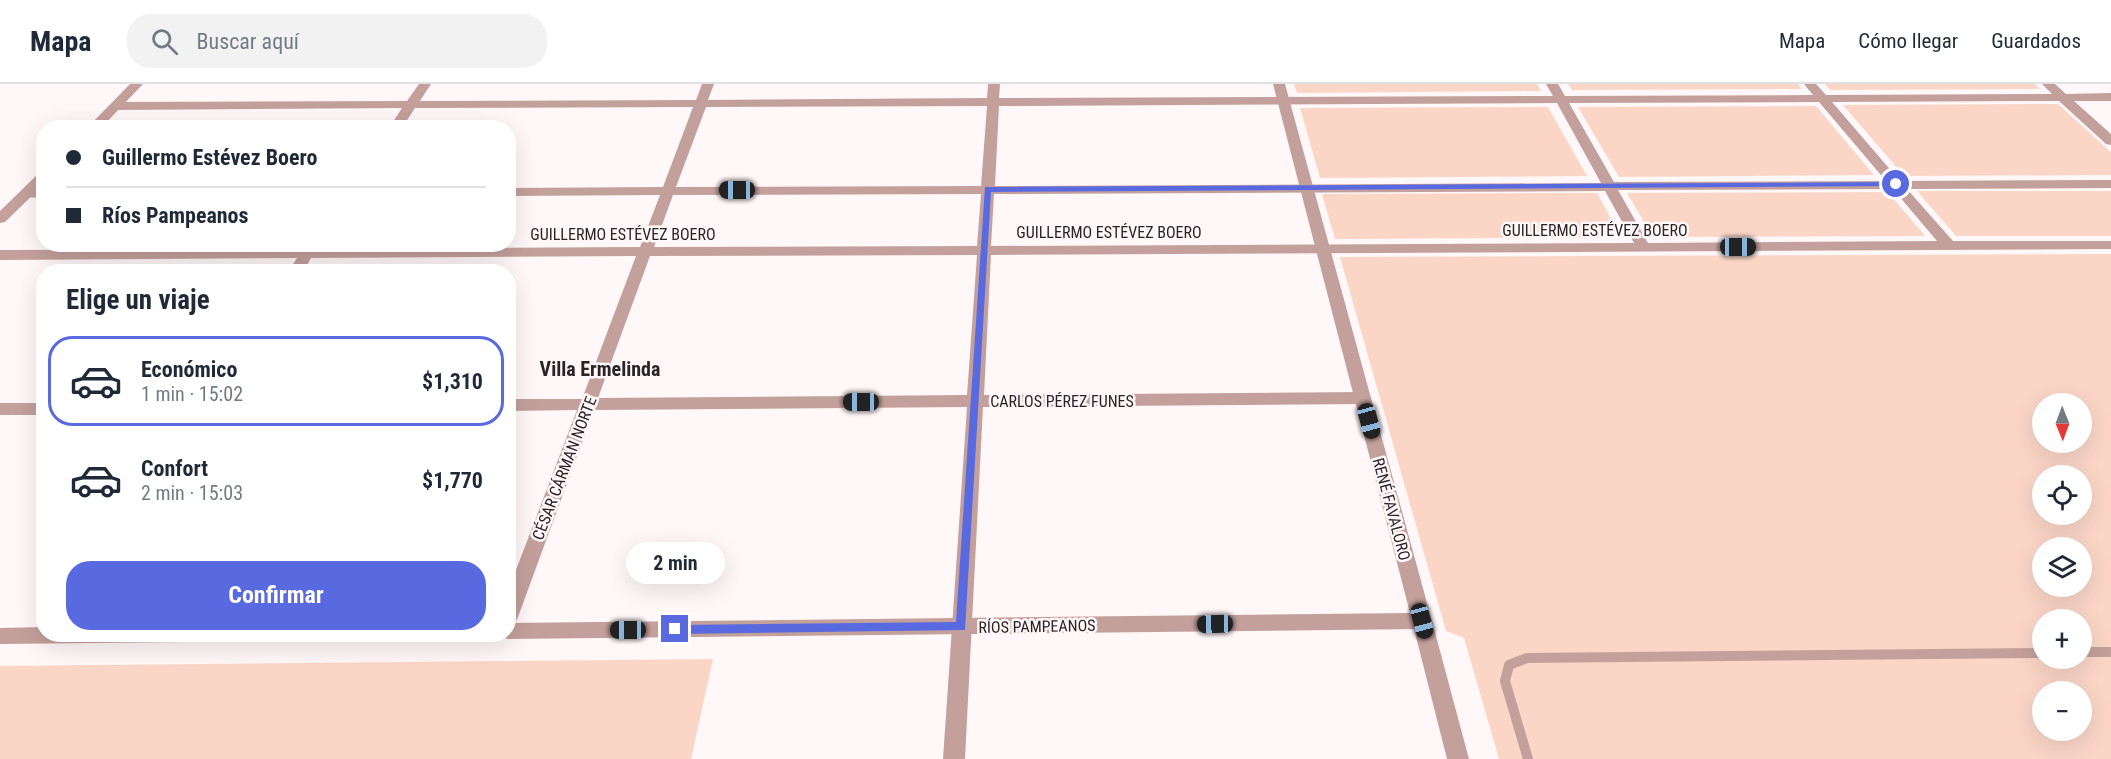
<!DOCTYPE html>
<html lang="es">
<meta charset="utf-8">
<style>
:root{--surface:#fff;--page:#f2f2f3;--text:#1f2937;--muted:#747a83;--line:#e0e1e3;--accent:#5969df}
body{margin:0;font-family:"Roboto Condensed",sans-serif;background:var(--page);color:var(--text);height:100vh;display:flex;flex-direction:column;font-size:22px;white-space:nowrap}
*{box-sizing:border-box;margin:0}
p{font-size:20px;color:var(--muted)}
.icon{flex:none;width:33px;height:33px;fill:none;stroke:currentColor;stroke-width:2;stroke-linecap:round;stroke-linejoin:round}
.map{position:relative;flex:1;overflow:hidden}
.sheet{position:absolute;left:36px;top:180px;width:480px;height:378px;display:flex;flex-direction:column;background:var(--surface);border-radius:24px;box-shadow:0 6px 24px #0002}
.sheet>*{flex:none}
.banner{position:absolute;left:36px;top:36px;width:480px;height:132px;border-radius:24px;box-shadow:0 6px 24px #0002;display:grid;align-content:center;height:132px;padding:0 30px;background:var(--surface)}
.needle{width:39px;rotate:179deg}
.tools{position:absolute;left:2032px;top:309px;display:grid;gap:12px}
.tools a{display:grid;place-items:center;width:60px;height:60px;border-radius:50%;background:var(--surface);box-shadow:0 6px 24px #0002;font-size:30px}
.end{position:absolute;width:27px;height:27px;margin:-14px;border:8px solid #5969df;background:#fff;box-shadow:0 0 0 3px #fff}
.from{border-radius:50%}
.bubble{position:absolute;height:42px;border-radius:21px;background:var(--surface);box-shadow:0 6px 24px #0002;font-size:20px;font-weight:700;line-height:42px;text-align:center}
.car{position:absolute;width:18px;height:36px;margin:-18px -9px;border-radius:8px;box-shadow:0 0 4px 2px #0007;background:linear-gradient(#222 24%,#8ab4d8 0 40%,#222 0 76%,#8ab4d8 0 86%,#222 0)}
.banner b{display:flex;align-items:center;gap:21px;height:57px;font-size:22px}
.banner b+b{border-top:2px solid var(--line)}
.banner i{width:15px;height:15px;background:var(--text)}
ul{padding:0;list-style:none}
li{display:flex;align-items:center;gap:18px;height:90px;margin:0 12px 9px;padding:0 18px;border:3px solid transparent;border-radius:24px}
li div{flex:1}
li b{display:block;font-size:22px}
li em{font-style:normal;font-weight:700}
li.active{border-color:var(--accent)}
li>.icon{width:54px;height:54px;stroke-width:1.5}
h2{padding:0 30px;font-size:27px;line-height:72px}
.action{display:flex;gap:12px;margin-top:auto;padding:12px 30px}
.action a{flex:1;height:69px;border-radius:24px;background:var(--accent);color:#fff;font-size:24px;font-weight:700;line-height:69px;text-align:center}
header{display:flex;align-items:center;gap:36px;box-sizing:border-box;height:84px;padding:0 30px;background:var(--surface);border-bottom:2px solid var(--line)}
header strong{font-size:28px}
nav{display:flex;gap:33px;margin-inline-start:auto;font-size:21px}
.search{width:420px;height:54px;background:var(--page);display:flex;align-items:center;gap:15px;box-sizing:border-box;padding:0 21px;border-radius:24px;color:var(--muted);font-size:22px}
.map>svg:first-child{display:block}
.green{fill:#fbd6c7;fill-rule:evenodd}
.lines{fill:none;stroke-linecap:round;stroke-linejoin:round}
.service{stroke:#c4a09c;stroke-width:10}
.minor{fill:#c4a09c;fill-rule:evenodd}
.tertiary{fill:#c4a09c;fill-rule:evenodd}
.route{fill:#5969df}
.labels{text-anchor:middle;stroke-width:5;stroke-linejoin:round;paint-order:stroke}
.street-label{font-size:16px;fill:#282526;stroke:#fff7f8}
.quarter-label{font-size:20px;font-weight:bold;fill:#282526;stroke:#fff7f8}
</style>
<header>
<strong>Mapa</strong>
<div class="search"><svg class="icon" aria-label="search" viewBox="0 0 24 24"><circle cx="10" cy="10" r="6"/><path d="M15 15l6 6"/></svg>Buscar aquí</div>
<nav><a>Mapa</a><a>Cómo llegar</a><a>Guardados</a></nav>
</header>
<div class="map">
<svg width="2111" height="675" viewBox="0 0 2111 675">
<rect width="100%" height="100%" fill="#fff7f8"/>
<g class="green">
<path d="M1294,0H1537L1541,7L1297,9Z"/>
<path d="M1568,0H1798L1802,5L1572,6Z"/>
<path d="M1825,0H2035L2040,5L1830,6Z"/>
<path d="M2058,20L2111,68V91L1904,92L1843,21Z"/>
<path d="M1816,22L1874,91L1619,93L1578,23Z"/>
<path d="M1548,23L1587,92L1320,94L1300,24Z"/>
<path d="M1917,107H2111V152H1956Z"/>
<path d="M1888,108L1925,152L1653,153L1627,109Z"/>
<path d="M1597,109L1621,153L1335,155L1322,110Z"/>
<path d="M2111,170V675H1499L1464,554L1446,547L1340,173ZM2043,320H2082V358H2043ZM2043,392H2082V430H2043ZM2043,464H2082V502H2043ZM2043,536H2082V574H2043ZM2043,608H2082V646H2043Z"/>
<path d="M713,575L691,675H0V582Z"/>
</g>
<g class="lines">
<g class="service">
<path d="M2082,568H2111"/>
<path d="M1528,675L1505,597L1509,581L1527,574L2043,569"/>
</g>
<g class="minor">
<path d="M419,0H431L420,17L696,16L702,0H714L708,16L987,14L988,0H1000L999,14L1553,12L1546,0H1558L1565,12L1813,11L1804,0H1816L1826,11L2052,10L2042,0H2055L2066,10L2111,9V17H2074L2111,50V61L2106,60L2059,17L1832,18L1900,97L2111,96V104L1907,105L1953,157H2111V165L991,171L984,311L1363,308L1369,310L1371,314L1369,318L1363,320L983,323L965,675H943L967,323L594,326L518,533L515,539L508,541V507L577,326L508,327V315H582L636,172L311,174L303,188H288L297,174L0,176V166L303,165L307,160L316,161L317,165L640,163L660,111L508,112V104L663,103L693,23L415,24L402,44H389L402,24L115,26L109,22L115,18L407,17ZM1819,18L1886,97L1614,98L1569,19ZM1557,19L1601,99L995,102L999,22ZM987,22L981,102L676,103L706,23ZM1893,105L1937,157L1648,159L1618,106ZM1605,107L1634,159L991,162L994,110ZM981,110L977,162L654,163L673,111ZM977,171L967,311L598,314L650,172Z"/>
<path d="M26,106H44V114L21,113L19,110L21,107Z"/>
<rect x="0" y="319" width="44" height="12"/>
<path d="M1422,529L1429,531L1432,537L1469,675H1447L1412,537L1415,531Z"/>
</g>
<g class="tertiary">
<path d="M130,0H143L101,44H87Z"/>
<path d="M1273,0H1285L1432,537L1429,543L1422,545L508,555L501,553L500,550H508V539L1410,529Z"/>
<path d="M44,88V100L5,138L0,139V127L39,89Z"/>
<path d="M44,543V550H194L192,556L185,558L0,560V544Z"/>
</g>
</g>
<path class="route" d="M1896,98L1900,100L1899,102L991,108L965,546L675,550L670,545L675,541L956,538L985,103Z"/>
<g class="labels">
<g class="street-label">
<text x="1595" y="152">GUILLERMO ESTÉVEZ BOERO</text>
<text x="1109" y="154">GUILLERMO ESTÉVEZ BOERO</text>
<text x="623" y="156">GUILLERMO ESTÉVEZ BOERO</text>
<text x="1062" y="323">CARLOS PÉREZ FUNES</text>
<text transform="translate(564 384) rotate(-69)" y="6">CÉSAR CÁRMAN NORTE</text>
<text transform="translate(1392 425) rotate(75)" y="6">RENÉ FAVALORO</text>
<text transform="translate(1037 542) rotate(-1)" y="6">RÍOS PAMPEANOS</text>
</g>
<g class="quarter-label">
<text x="600" y="292">Villa Ermelinda</text>
</g>
</g>
</svg>
<div class="tools">
<a><svg class="needle" viewBox="-14 -14 28 28"><path d="M0-13l5 13h-10z" fill="#e53935"/><path d="M0 13l5-13h-10z" fill="#747a83"/></svg></a>
<a><svg class="icon" aria-label="locate" viewBox="0 0 24 24"><circle cx="12" cy="12" r="6"/><path d="M12 2v4M12 18v4M2 12h4M18 12h4"/></svg></a>
<a><svg class="icon" aria-label="layers" viewBox="0 0 24 24"><path d="M12 4l9 5-9 5-9-5zM3 14l9 5 9-5"/></svg></a>
<a>+</a>
<a>−</a>
</div>
<i class="end from" style="left:1896px;top:100px"></i>
<i class="end" style="left:675px;top:545px"></i>
<div class="bubble" style="left:626px;top:458px;width:99px">2 min</div>
<i class="car" style="left:737px;top:106px;rotate:270deg"></i>
<i class="car" style="left:1738px;top:163px;rotate:90deg"></i>
<i class="car" style="left:861px;top:318px;rotate:270deg"></i>
<i class="car" style="left:1369px;top:337px;rotate:165deg"></i>
<i class="car" style="left:1422px;top:537px;rotate:165deg"></i>
<i class="car" style="left:1215px;top:540px;rotate:269deg"></i>
<i class="car" style="left:628px;top:546px;rotate:270deg"></i>
<div class="banner">
<b><i class="from"></i>Guillermo Estévez Boero</b>
<b><i></i>Ríos Pampeanos</b>
</div>
<section class="sheet">
<h2>Elige un viaje</h2>
<ul>
<li class="active"><svg class="icon" aria-label="car" viewBox="0 0 24 24"><path d="M5 17H2v-5l4-1 3-4h7l3 4 3 1v5h-3M9 17h6M6 11h13"/><circle cx="7" cy="17" r="2"/><circle cx="17" cy="17" r="2"/></svg><div><b>Económico</b><p>1 min · 15:02</p></div><em>$1,310</em></li>
<li><svg class="icon" aria-label="car" viewBox="0 0 24 24"><path d="M5 17H2v-5l4-1 3-4h7l3 4 3 1v5h-3M9 17h6M6 11h13"/><circle cx="7" cy="17" r="2"/><circle cx="17" cy="17" r="2"/></svg><div><b>Confort</b><p>2 min · 15:03</p></div><em>$1,770</em></li>
</ul>
<div class="action"><a>Confirmar</a></div>
</section>
</div>
